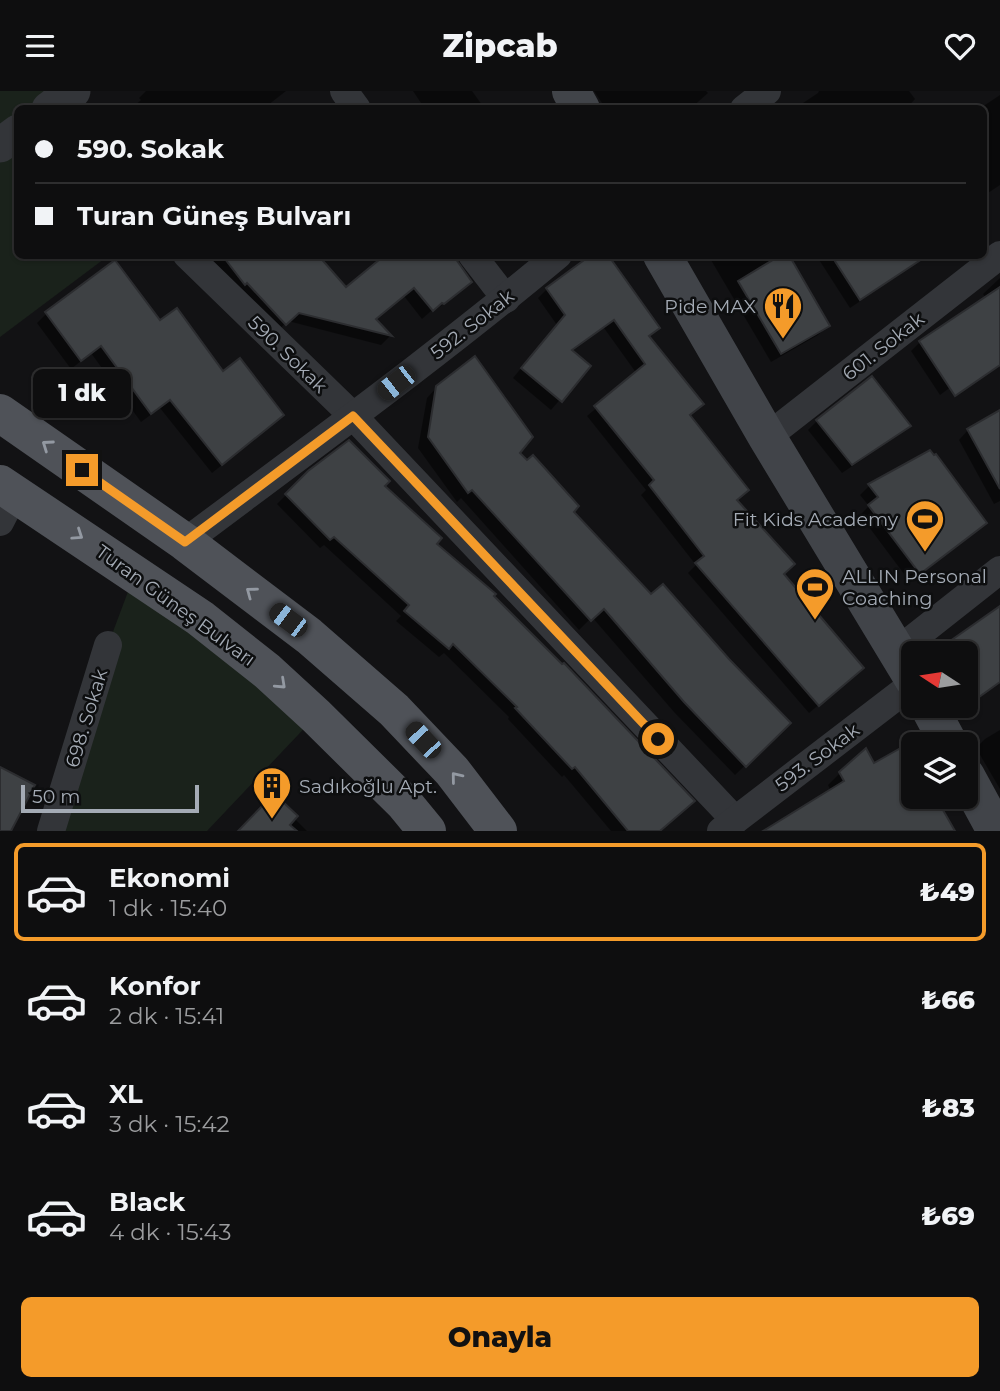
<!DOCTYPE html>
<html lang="tr">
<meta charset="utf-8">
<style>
:root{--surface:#0e0e0f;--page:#171718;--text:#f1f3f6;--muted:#9b9c9e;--line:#2e2e2f;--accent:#f49b2a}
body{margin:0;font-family:Montserrat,sans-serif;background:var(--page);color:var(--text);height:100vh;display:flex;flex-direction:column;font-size:26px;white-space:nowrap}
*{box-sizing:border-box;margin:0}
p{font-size:23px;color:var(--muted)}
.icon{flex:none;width:38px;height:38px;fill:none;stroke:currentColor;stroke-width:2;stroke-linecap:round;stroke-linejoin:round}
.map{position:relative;height:740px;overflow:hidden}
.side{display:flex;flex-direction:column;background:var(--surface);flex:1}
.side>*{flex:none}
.guide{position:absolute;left:14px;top:14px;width:973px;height:154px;border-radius:10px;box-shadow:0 2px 5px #0004,0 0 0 2px var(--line);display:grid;align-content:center;height:154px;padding:0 21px;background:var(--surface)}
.needle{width:46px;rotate:282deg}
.fabs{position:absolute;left:901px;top:550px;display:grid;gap:14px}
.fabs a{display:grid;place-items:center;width:77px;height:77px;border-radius:10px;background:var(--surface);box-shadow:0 2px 5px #0004,0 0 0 2px var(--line);font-size:35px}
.scale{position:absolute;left:21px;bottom:18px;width:178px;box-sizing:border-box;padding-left:7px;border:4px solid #a4abb5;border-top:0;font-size:19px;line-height:24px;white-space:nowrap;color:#a4abb5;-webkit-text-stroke:5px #0d0e0f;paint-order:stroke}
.end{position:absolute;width:32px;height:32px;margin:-16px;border:9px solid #f49b2a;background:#111;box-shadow:0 0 0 4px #111}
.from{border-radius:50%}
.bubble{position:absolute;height:49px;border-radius:10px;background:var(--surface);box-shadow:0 2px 5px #0004,0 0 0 2px var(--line);font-size:23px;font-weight:800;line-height:49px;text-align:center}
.car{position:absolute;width:21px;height:42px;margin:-21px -10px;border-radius:9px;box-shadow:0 0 5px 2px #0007;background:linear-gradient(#222 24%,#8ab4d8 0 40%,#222 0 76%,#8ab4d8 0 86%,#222 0)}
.guide b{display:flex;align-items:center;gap:24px;height:66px;font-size:26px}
.guide b+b{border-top:2px solid var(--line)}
.guide i{width:18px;height:18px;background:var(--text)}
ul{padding:12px 0 0;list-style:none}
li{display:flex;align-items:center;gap:21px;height:98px;margin:0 14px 10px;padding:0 7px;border:4px solid transparent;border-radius:10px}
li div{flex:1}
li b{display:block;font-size:26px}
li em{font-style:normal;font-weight:800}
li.active{border-color:var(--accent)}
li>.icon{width:63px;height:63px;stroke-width:1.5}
.button{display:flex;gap:14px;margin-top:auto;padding:14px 21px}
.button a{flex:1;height:80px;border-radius:10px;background:var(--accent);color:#111;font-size:28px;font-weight:800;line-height:80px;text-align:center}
header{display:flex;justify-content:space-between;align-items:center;height:91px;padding:0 21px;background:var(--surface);font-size:32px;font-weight:800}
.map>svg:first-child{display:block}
.green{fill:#1a221b}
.shadow{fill:#0007}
.building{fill:#3e4144;stroke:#2c2d30;stroke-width:2}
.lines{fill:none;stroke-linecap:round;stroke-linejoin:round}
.minor{stroke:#333539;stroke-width:28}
.tertiary{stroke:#333539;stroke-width:35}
.secondary{stroke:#414449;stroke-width:38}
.primary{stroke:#4f5258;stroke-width:38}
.oneway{stroke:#9399a2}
.route{stroke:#f49b2a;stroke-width:9}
.labels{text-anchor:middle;stroke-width:5;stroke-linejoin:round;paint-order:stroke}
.poi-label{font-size:19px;fill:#a4abb5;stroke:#0d0e0f;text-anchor:end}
.street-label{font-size:19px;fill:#a4abb5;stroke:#0d0e0f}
</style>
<header><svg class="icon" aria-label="menu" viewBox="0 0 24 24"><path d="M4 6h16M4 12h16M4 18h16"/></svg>Zipcab<svg class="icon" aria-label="heart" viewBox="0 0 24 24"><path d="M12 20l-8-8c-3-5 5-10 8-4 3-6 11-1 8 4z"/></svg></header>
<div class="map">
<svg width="1000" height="740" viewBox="0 0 1000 740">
<rect width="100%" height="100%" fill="#121214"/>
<g class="green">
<path d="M0,0H73L49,17L18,18V164L108,165L0,246Z"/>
<path d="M135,482L316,625L207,740H51L108,554Z"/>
</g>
<g class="shadow">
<path d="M146,0H286L263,18H131L141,9L139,7Z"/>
<path d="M413,0H472L485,18H425Z"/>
<path d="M594,0H706L708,2L690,18H606Z"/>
<path d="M819,0H909L915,8L906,18H794L818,2Z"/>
<path d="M1000,4V94L988,102L986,99L984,101V18H979Z"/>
<path d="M207,164H315L346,198L378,172L372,164H449L460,200L433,221L431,220L422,228L404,205L374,229L390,245L381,254L288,230L276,241Z"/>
<path d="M708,164H787L827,235L818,244L771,271Z"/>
<path d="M816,164H904L910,174L901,183L850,217Z"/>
<path d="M115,171L160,232L223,283L273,333L212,382L160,317L141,331L91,262L71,278L37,232L46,223Z"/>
<path d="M1000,187V259L940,304L911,260L920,251L986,207L983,203Z"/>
<path d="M547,198L658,237L647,247L736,410L782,484L852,586L809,622L688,482L696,474L641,404L646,399L587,325L637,283L604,237L571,261L589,275L551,319L513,287L557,234L538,207Z"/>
<path d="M437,296L518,362L650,506L728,571L789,632L735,684L674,621L592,526L579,539L461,407L457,411L418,357L427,307Z"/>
<path d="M1000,321V410L994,413L959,349L968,339Z"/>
<path d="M817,330L908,334L899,344L842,382L808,339Z"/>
<path d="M929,361L985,432L976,441L910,491L860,424L869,415L860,404L869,395Z"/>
<path d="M309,381L383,395L434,453L492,505L683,719L659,740H611L564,684L562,686L508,628L509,626L444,562L439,566L396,530L401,525L324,454L320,457L277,413Z"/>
<path d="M1000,517V592L969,614L966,609V562Z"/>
<path d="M1000,639V698L976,657L985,648Z"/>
<path d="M874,674L950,735L945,740H766L831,700L828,694L840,682Z"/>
<path d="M266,714L275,722L294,727L307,740H240Z"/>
</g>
<g class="building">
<path d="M222,164H318L346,196L385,164H453L472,191L444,213L442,212L433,220L414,197L376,228L392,245L299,222L286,234L247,192L245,194Z"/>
<path d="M591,164H608L660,237L649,245L704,313L690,324L749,399L737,409L795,473L784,483L864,577L819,615L695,472L704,465L649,394L654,389L594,315L645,273L614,229L572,259L591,275L562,311L521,277L565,224L546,197Z"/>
<path d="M781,164H789L830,235L781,263L738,190Z"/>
<path d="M831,164H928L860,209Z"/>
<path d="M115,169L160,229L177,217L223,280L240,267L284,324L222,374L170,309L151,323L101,255L81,270L45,221Z"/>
<path d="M1000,196V274L955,305L919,250Z"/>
<path d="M475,265L533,346L520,362L527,369L533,364L579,415L574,421L651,503L663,493L729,568L791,632L746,676L684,611L604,518L591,530L472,399L468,402L428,346L436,295Z"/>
<path d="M872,285L911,335L852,374L816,329Z"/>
<path d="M1000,319V398L967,338Z"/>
<path d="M349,349L390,390L385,395L442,447L437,453L496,503L494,505L562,573L564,572L695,710L660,740H628L575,676L572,678L515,617L517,616L453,553L449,558L404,520L409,514L334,446L330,449L285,403L308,380Z"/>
<path d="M930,359L934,364L936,363L987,432L920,483L868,414L878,406L868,393Z"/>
<path d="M1000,515V591L979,606L966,587V562H933Z"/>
<path d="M906,654L914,667V705H935L955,740H763L844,690L839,681L866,657L874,672Z"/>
<path d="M0,676L35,694L11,740H0Z"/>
<path d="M266,711L275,720L283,711L298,725L290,734L297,740H238Z"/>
</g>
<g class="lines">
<g class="minor">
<path d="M344,0L357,18"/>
<path d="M744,18L767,0"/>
<path d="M187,164L353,325L735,729"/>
<path d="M472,164L506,208"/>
<path d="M767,346L1000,164"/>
<path d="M0,431L15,402"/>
<path d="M185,451C310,357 437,265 558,164"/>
<path d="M896,561L1000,479"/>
<path d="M51,740L108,554"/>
<path d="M721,740L914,592"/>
</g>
<g class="tertiary">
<path d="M49,18L73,0"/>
<path d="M0,54L18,41"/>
</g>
<g class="secondary">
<path d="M571,0L581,18"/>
<path d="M662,164L767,346L914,589"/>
<path d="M928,614L949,653"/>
<path d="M966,685L996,740"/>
</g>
<g class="primary">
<path d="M0,322L185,451L309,545L394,619L452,680L498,740"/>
<path d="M0,393L200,527L267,580L316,625L404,712L427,740"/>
</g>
</g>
<defs><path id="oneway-chevron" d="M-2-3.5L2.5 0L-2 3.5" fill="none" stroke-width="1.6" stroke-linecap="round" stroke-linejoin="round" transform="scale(1.75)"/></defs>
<g class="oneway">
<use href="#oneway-chevron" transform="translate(47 354) rotate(-145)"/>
<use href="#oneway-chevron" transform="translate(78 444) rotate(34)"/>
<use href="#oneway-chevron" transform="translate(251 501) rotate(-143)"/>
<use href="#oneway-chevron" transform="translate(281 593) rotate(43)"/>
<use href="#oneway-chevron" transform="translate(456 686) rotate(-129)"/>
</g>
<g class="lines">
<path class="route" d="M82,379L185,451L353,325L658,648"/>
</g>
<defs>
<g id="restaurant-pin" transform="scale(2.0125)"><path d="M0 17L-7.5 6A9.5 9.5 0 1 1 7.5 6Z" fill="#f49b2a" stroke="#0d0e0f"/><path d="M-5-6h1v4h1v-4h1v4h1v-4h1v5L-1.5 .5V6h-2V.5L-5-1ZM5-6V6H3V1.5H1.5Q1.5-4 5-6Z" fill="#111"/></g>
<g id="stadium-pin" transform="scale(2.0125)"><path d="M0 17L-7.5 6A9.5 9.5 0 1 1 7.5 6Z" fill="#f49b2a" stroke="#0d0e0f"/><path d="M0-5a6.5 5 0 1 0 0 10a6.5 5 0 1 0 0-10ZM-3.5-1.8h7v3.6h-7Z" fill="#111"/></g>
<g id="building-pin" transform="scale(2.0125)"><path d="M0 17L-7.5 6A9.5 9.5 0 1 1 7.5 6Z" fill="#f49b2a" stroke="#0d0e0f"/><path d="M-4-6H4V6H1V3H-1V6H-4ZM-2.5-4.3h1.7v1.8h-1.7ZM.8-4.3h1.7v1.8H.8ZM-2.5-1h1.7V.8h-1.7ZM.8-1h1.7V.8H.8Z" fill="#111"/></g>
</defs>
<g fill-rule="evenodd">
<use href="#restaurant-pin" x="783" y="215"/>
<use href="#stadium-pin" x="925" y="428"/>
<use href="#stadium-pin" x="815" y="496"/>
<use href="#building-pin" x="272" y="695"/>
</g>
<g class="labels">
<g class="poi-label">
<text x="756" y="222">Pide MAX</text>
<text x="898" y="435">Fit Kids Academy</text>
<text x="842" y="492" text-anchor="start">ALLIN Personal<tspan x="842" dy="22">Coaching</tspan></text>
<text x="299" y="702" text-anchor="start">Sadıkoğlu Apt.</text>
</g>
<g class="street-label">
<text transform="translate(472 233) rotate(-38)" y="7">592. Sokak</text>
<text transform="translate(883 255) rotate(-38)" y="7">601. Sokak</text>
<text transform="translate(288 263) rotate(44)" y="7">590. Sokak</text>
<text transform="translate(176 514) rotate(36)" y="7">Turan Güneş Bulvarı</text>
<text transform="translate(86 627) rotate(-73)" y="7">698. Sokak</text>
<text transform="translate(817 666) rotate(-37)" y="7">593. Sokak</text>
</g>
</g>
</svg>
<div class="fabs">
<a><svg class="needle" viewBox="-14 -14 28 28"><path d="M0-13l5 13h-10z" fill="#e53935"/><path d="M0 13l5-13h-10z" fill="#9b9c9e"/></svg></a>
<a><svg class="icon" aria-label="layers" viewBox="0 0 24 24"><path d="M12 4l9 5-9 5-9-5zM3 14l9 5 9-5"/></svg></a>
</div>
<div class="scale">50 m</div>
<i class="end from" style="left:658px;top:648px"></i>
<i class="end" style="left:82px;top:379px"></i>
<div class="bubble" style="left:33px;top:278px;width:98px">1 dk</div>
<i class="car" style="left:396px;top:292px;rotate:232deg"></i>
<i class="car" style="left:288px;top:529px;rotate:307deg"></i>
<i class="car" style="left:423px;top:649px;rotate:317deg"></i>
<div class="guide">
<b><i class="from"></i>590. Sokak</b>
<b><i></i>Turan Güneş Bulvarı</b>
</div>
</div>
<section class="side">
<ul>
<li class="active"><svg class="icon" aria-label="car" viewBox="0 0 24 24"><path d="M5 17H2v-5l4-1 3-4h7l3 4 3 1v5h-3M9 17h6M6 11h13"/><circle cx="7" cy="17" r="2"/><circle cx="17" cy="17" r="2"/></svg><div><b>Ekonomi</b><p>1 dk · 15:40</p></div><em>₺49</em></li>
<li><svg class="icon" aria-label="car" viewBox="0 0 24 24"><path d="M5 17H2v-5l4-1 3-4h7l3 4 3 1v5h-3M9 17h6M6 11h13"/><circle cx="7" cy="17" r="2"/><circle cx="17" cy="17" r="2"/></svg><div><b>Konfor</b><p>2 dk · 15:41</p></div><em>₺66</em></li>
<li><svg class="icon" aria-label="car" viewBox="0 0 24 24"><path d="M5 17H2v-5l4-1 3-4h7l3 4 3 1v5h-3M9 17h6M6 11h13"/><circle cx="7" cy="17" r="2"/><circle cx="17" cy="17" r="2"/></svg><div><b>XL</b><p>3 dk · 15:42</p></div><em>₺83</em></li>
<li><svg class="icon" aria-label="car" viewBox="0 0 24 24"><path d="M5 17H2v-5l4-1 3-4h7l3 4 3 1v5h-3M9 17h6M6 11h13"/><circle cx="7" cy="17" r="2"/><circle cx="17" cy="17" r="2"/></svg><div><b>Black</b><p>4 dk · 15:43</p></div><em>₺69</em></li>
</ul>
<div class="button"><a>Onayla</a></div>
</section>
